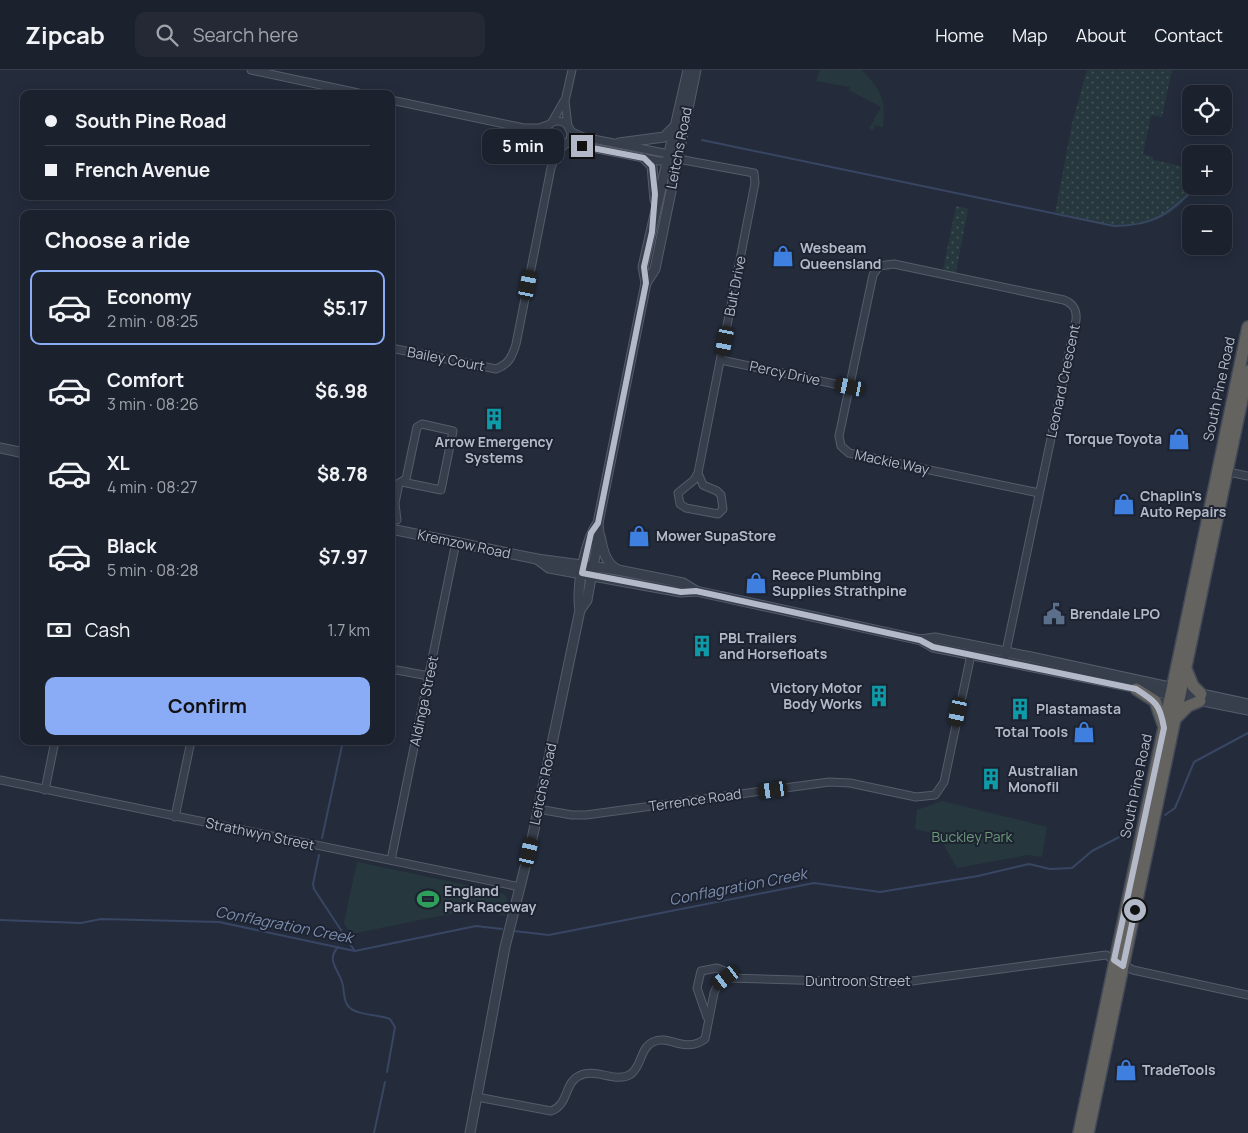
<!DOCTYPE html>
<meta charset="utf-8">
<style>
:root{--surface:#1b212d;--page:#242935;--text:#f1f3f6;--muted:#a0a3aa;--line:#393e49;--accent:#8aabf6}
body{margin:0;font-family:Manrope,sans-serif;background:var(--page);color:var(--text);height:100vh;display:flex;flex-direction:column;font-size:19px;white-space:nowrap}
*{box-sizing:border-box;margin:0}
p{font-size:16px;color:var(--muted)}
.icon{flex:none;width:28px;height:28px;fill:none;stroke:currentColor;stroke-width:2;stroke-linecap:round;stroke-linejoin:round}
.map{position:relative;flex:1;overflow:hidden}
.sheet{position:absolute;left:20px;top:140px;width:375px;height:535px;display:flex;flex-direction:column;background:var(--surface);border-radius:10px;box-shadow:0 2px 12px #0003,0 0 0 1px var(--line)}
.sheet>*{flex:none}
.hud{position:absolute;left:20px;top:20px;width:375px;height:110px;border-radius:10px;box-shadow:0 2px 12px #0003,0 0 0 1px var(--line);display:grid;align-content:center;height:110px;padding:0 25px;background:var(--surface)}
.controls{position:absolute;left:1182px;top:15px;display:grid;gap:10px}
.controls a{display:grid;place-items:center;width:50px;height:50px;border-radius:10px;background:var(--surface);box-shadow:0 2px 12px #0003,0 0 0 1px var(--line);font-size:25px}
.end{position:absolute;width:22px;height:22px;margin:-11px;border:6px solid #b3b9c8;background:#111;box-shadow:0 0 0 2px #111}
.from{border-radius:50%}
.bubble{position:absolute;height:35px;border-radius:10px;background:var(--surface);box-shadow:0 2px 12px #0003,0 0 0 1px var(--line);font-size:16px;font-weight:700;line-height:35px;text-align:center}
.car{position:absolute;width:15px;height:30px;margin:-15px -8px;border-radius:6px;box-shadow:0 0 4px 1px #0007;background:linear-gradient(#222 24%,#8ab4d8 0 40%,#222 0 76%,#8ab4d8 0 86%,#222 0)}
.hud b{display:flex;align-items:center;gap:18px;height:48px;font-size:19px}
.hud b+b{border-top:1px solid var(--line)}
.hud i{width:12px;height:12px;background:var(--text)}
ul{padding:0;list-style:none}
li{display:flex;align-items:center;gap:15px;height:75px;margin:0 10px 8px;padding:0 15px;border:2px solid transparent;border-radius:10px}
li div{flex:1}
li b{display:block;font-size:19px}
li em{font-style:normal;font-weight:700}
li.current{border-color:var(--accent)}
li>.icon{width:45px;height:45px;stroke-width:1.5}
h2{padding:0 25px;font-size:22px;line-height:60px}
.pay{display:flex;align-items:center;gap:12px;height:55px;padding:0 25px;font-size:19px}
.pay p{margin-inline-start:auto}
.button{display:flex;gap:10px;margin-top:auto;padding:10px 25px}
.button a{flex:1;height:58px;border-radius:10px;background:var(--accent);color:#111;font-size:20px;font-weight:700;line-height:58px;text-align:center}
header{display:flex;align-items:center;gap:30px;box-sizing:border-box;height:70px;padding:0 25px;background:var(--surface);border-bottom:1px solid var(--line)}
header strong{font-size:24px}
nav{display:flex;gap:28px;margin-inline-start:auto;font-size:18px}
.search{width:350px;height:45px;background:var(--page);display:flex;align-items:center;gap:12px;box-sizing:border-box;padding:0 18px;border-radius:10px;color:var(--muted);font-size:19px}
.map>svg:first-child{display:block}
.grass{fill:url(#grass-dots)}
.park{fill:#26383d}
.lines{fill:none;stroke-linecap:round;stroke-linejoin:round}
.stream{stroke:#384663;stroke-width:2}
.minor-casing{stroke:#555c6a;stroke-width:9}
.tertiary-casing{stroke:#555c6a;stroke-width:11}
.trunk-casing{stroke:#424957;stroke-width:14}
.minor{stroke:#373e4c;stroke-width:7}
.tertiary{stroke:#373e4c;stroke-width:9}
.trunk{stroke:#646360;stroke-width:11}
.route{stroke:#b3b9c8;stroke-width:6}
.labels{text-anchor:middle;stroke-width:4;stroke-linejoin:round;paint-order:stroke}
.street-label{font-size:14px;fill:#b3b9c8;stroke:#1d2331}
.poi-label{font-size:14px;font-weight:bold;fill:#b3b9c8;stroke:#1d2331;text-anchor:start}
.park-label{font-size:14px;fill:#6a9879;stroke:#1d2331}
.water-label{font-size:15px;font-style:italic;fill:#7c8eaf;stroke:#1d2331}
</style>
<header>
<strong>Zipcab</strong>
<div class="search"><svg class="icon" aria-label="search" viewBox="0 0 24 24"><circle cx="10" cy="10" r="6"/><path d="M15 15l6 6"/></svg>Search here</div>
<nav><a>Home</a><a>Map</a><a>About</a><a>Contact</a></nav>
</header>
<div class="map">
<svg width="1248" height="1063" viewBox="0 0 1248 1063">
<defs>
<pattern id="grass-dots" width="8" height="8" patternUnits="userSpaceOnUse" patternTransform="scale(1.25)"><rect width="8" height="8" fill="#26383d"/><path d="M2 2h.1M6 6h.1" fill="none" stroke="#435358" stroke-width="1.8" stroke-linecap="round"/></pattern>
</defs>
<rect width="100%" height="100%" fill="#242c3c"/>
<g class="grass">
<path d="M1087,0H1172L1162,47L1151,45L1143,84L1153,87V90L1191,98V116H1197C1189,124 1181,135 1172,141C1136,167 1094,152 1055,144L1072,54Z"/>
<path d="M956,136L968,139L955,207L942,205Z"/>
</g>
<g class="park">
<path d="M820,0H862C881,21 886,28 883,57L875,55L873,61L869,59L881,37L849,20L850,17L816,11Z"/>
<path d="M942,731L1047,757L1042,787L1027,785L957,798L938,764L915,759L917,740Z"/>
<path d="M357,792L500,822C511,827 507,836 505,846L474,839L351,864L344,853Z"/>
</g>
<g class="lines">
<g class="stream">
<path d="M702,70L1114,156C1154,156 1170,143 1197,116"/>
<path d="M1165,745L1175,738L1194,692L1248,663"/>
<path d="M322,768L343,671"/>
<path d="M319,785L313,814L314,819L354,880"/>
<path d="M0,850L81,853L101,849L219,852L355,881L476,856L502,859"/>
<path d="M514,861L549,865L814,813L880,822L978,806L1029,794L1050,799L1072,798L1092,781L1133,760"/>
<path d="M338,877C326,890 338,899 342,912C345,920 342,930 349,937C358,946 378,944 390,949L395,957L387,1002"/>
<path d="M374,1063L385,1012"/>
</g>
<g class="minor-casing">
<g id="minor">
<path d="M251,0L363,24"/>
<path d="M391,30L524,58H539L550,54"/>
<circle cx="558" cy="64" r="13"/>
<path d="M552,52L564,31"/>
<path d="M568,57L565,31L572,0"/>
<path d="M527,59L546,69"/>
<path d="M570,61L583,67L669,84L678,89L754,103L755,113L698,403L694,410L678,423L680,434L686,438L718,444L723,439L721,425L717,421L703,415L698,403"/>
<path d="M567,73L659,91H670"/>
<path d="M391,278L496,299C509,294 512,287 516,274L551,98L556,85L564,75"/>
<path d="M721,290L849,317"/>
<path d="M1224,401L1248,406"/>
<path d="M397,450L395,433L399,413L406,409L417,357L422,354L453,361L441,420L402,412"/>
<path d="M1004,591L1076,250C1077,240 1074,234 1064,230L894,194L879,196L873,205L839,366L841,376L849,383L1039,423"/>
<path d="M391,599L429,606"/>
<path d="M0,710L520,817"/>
<path d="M45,720L55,671"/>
<path d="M538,739L572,745H586L829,712L850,713L916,727L935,725L944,712L972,580"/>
<path d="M175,747L191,671"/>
<path d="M391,790L456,472"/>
<path d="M707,947L697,918L701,901L717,898L735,905"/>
<path d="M477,1027L551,1041C569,1035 564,1013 579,1006C595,997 616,1014 631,1004C642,996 640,978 653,972C669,964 685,984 705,969L714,923L718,914L727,908L897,913L1106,885L1133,900L1248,925"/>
</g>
</g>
<g class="tertiary-casing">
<g id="tertiary">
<path d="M619,73L664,67L674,57"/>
<path d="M644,88L652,96L655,130"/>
<path d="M646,213L643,197L688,0"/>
<path d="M0,378L24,383"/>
<path d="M391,459L537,489L618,500L683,513L696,521L921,570L935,568L1031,587L1248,634"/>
<path d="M600,466C603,480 605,493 618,500"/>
<path d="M537,489L549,498L681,522L696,521"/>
<path d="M580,540C576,518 585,471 598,453"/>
<path d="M921,570L933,577L1248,640"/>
<path d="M470,1063L505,877L532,769L580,540L587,530L599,464L598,453L646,213L655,199L696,0"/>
</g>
</g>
<g class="trunk-casing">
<g id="trunk">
<path d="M1186,599L1193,616L1201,624"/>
<path d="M1136,619L1155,631L1163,654"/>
<path d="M1176,648L1188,636L1200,631"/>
<path d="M1079,1063L1248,257"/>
<path d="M1088,1063L1248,301"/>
</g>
</g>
<use href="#minor" class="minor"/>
<use href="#tertiary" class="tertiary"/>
<use href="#trunk" class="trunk"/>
</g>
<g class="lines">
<path class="route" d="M582,76L644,88L652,96L655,124L652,162L644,197L646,213L598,453L591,463L582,503L681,522L696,521L920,570L933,577L1136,619C1155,631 1160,634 1164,658L1114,890L1123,896L1135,840"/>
</g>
<defs>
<g id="shop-bare" transform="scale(1.725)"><path d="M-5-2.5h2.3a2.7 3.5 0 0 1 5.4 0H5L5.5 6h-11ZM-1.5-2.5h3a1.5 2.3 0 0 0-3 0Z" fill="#3f7fe0" stroke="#1d2331" stroke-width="2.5" paint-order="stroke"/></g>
<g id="building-bare" transform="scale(1.725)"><path d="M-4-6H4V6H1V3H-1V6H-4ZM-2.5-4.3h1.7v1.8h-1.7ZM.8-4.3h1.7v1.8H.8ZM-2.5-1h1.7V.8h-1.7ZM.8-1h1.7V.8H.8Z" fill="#0f9aa8" stroke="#1d2331" stroke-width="2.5" paint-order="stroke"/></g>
<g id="civic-bare" transform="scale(1.725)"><path d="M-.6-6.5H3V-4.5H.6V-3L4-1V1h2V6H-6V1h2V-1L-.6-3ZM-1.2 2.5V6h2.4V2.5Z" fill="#5c6f8a" stroke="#1d2331" stroke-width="2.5" paint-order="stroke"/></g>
<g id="stadium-bare" transform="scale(1.725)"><path d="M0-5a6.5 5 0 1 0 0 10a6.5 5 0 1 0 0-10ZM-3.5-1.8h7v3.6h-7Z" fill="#2e9e5b" stroke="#1d2331" stroke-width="2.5" paint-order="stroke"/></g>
</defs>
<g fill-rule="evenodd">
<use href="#shop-bare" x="783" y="186"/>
<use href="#building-bare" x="494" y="349"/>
<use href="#shop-bare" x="1179" y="369"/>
<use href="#shop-bare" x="1124" y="434"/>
<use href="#shop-bare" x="639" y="466"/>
<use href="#shop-bare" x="756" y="513"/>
<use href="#civic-bare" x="1054" y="544"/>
<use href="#building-bare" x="702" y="576"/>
<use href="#building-bare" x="879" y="626"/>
<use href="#building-bare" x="1020" y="639"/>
<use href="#shop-bare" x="1084" y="662"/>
<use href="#building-bare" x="991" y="709"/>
<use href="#stadium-bare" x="428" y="829"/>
<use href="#shop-bare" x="1126" y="1000"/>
</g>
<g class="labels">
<g class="street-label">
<text transform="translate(679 78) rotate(-79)" y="5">Leitchs Road</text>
<text transform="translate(735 216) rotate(-79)" y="5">Bult Drive</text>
<text transform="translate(446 289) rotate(11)" y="5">Bailey Court</text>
<text transform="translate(785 303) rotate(12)" y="5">Percy Drive</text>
<text transform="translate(1063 311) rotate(-78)" y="5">Leonard Crescent</text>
<text transform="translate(1219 319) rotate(-78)" y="5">South Pine Road</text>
<text transform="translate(892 392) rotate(12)" y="5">Mackie Way</text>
<text transform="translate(464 474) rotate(12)" y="5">Kremzow Road</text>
<text transform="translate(424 631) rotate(-78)" y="5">Aldinga Street</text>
<text transform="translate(543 714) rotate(-78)" y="5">Leitchs Road</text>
<text transform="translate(1136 716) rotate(-78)" y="5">South Pine Road</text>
<text transform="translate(695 730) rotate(-8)" y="5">Terrence Road</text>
<text transform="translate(260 764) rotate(12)" y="5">Strathwyn Street</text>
<text x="858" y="916">Duntroon Street</text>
</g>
<g class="poi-label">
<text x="800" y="183">Wesbeam<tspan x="800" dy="16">Queensland</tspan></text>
<text x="1162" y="374" text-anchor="end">Torque Toyota</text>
<text x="494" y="377" text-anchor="middle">Arrow Emergency<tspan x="494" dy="16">Systems</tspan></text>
<text x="1140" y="431">Chaplin's<tspan x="1140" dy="16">Auto Repairs</tspan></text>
<text x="656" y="471">Mower SupaStore</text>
<text x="772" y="510">Reece Plumbing<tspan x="772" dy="16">Supplies Strathpine</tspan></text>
<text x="1070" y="549">Brendale LPO</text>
<text x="719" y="573">PBL Trailers<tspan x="719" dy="16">and Horsefloats</tspan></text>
<text x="862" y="623" text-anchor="end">Victory Motor<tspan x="862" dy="16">Body Works</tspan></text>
<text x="1036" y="644">Plastamasta</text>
<text x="1068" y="667" text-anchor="end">Total Tools</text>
<text x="1008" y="706">Australian<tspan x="1008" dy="16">Monofil</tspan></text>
<text x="444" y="826">England<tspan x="444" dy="16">Park Raceway</tspan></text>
<text x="1142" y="1005">TradeTools</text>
</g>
<g class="park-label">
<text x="972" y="772">Buckley Park</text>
</g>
<g class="water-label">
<text transform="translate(738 817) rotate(-11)" y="5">Conflagration Creek</text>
<text transform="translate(284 855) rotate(11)" y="5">Conflagration Creek</text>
</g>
</g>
</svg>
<div class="controls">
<a><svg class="icon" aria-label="locate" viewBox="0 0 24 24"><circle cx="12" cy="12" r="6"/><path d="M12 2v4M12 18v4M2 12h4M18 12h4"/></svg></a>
<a>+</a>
<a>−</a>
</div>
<i class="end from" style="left:1135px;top:840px"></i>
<i class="end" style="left:582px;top:76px"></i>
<div class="bubble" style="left:482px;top:59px;width:82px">5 min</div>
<i class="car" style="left:528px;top:215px;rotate:11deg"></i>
<i class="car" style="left:725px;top:271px;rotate:191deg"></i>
<i class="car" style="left:850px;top:317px;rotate:282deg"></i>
<i class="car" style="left:958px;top:642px;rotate:192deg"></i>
<i class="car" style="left:773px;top:720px;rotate:262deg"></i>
<i class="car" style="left:529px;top:782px;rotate:13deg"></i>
<i class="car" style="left:726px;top:908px;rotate:233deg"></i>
<div class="hud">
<b><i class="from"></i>South Pine Road</b>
<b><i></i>French Avenue</b>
</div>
<section class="sheet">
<h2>Choose a ride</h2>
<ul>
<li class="current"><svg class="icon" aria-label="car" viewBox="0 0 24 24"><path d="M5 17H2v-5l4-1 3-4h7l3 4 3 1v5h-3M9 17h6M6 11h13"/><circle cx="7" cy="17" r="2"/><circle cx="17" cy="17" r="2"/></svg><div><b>Economy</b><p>2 min · 08:25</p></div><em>$5.17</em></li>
<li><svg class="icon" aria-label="car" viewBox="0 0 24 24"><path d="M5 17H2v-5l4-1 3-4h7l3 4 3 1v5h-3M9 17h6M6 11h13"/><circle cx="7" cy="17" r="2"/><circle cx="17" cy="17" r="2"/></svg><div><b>Comfort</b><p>3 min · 08:26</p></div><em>$6.98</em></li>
<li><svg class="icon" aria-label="car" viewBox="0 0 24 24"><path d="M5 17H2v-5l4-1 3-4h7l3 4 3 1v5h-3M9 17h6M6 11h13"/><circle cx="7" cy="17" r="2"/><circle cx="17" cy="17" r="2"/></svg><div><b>XL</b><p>4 min · 08:27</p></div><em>$8.78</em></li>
<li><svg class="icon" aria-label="car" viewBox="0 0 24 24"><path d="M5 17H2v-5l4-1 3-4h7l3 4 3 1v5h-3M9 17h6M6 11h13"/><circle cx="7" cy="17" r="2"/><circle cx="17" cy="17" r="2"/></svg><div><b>Black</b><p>5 min · 08:28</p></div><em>$7.97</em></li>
</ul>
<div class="pay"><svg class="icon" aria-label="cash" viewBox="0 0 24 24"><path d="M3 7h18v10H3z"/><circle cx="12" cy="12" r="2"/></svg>Cash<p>1.7 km</p></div>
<div class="button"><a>Confirm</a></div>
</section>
</div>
